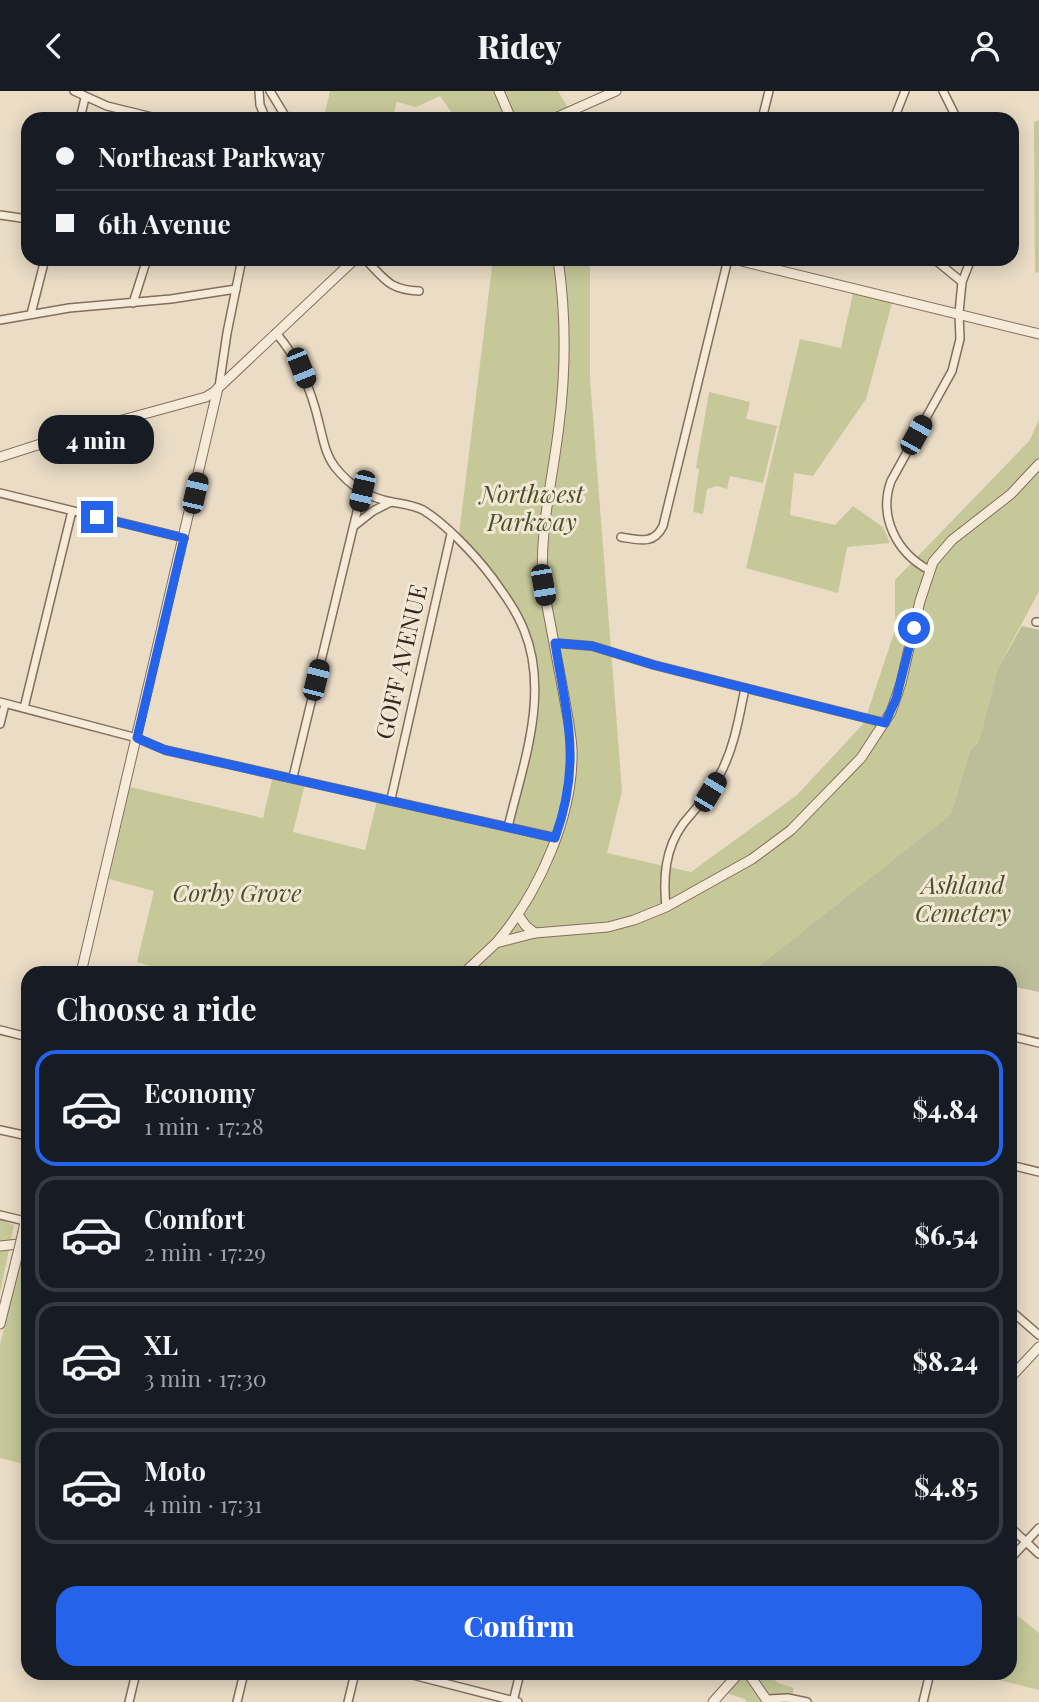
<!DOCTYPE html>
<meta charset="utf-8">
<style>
:root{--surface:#171b24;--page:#20242c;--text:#f1f3f6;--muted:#9ea1a6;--line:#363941;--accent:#2563eb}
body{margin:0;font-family:"Playfair Display",serif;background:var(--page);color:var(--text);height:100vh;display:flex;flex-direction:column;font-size:26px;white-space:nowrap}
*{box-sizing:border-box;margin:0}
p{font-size:23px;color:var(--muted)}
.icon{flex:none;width:38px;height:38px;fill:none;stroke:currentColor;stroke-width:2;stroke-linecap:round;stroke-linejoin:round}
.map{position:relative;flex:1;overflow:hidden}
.sheet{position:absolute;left:21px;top:875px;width:996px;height:714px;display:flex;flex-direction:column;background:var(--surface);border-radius:21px;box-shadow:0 4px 18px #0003}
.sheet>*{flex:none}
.guide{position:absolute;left:21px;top:21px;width:998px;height:154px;border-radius:21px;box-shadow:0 4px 18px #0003;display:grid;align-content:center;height:154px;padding:0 35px;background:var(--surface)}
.end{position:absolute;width:32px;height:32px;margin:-16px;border:9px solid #2563eb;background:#fff;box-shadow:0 0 0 4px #fff}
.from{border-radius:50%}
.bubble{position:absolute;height:49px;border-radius:21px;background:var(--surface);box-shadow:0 4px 18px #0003;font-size:23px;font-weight:800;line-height:49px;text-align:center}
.car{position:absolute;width:21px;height:42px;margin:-21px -10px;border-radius:9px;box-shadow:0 0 5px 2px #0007;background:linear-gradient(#222 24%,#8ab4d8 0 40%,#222 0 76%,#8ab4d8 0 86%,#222 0)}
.guide b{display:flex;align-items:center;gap:24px;height:66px;font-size:26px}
.guide b+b{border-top:2px solid var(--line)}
.guide i{width:18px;height:18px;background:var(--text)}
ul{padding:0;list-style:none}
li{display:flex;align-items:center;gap:21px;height:116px;margin:0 14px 10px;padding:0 21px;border:4px solid var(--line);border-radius:21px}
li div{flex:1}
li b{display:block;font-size:26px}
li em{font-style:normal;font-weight:800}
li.on{border-color:var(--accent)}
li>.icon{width:63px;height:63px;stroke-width:1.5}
h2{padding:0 35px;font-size:32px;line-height:84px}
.button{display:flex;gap:14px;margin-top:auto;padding:14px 35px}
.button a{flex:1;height:80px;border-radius:21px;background:var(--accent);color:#fff;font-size:28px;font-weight:800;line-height:80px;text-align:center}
header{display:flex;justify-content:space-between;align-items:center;height:91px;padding:0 35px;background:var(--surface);font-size:32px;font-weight:800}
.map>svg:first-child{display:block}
.green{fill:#c6c89a}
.cemetery{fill:#bcbd99}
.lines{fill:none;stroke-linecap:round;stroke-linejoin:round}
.minor-casing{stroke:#846e5d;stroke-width:10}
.tertiary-casing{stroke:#846e5d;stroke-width:11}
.minor{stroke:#f6ead8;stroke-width:7}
.tertiary{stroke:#f6ead8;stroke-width:9}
.tertiary-bridge-casing{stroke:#846e5d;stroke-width:11;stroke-linecap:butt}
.tertiary-bridge{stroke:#f6ead8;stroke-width:9}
.route{stroke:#2563eb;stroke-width:9}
.labels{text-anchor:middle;stroke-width:6;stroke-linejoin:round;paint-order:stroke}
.park-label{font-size:24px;font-style:italic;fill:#495028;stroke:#f2e7d4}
.street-label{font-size:24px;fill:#35281f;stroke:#f2e7d4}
</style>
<header><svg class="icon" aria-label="back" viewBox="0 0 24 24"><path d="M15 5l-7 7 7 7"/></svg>Ridey<svg class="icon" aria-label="person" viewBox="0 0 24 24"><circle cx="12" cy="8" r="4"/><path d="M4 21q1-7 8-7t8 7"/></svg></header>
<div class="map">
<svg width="1039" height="1611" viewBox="0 0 1039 1611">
<rect width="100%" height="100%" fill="#eadcc5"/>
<g class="green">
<path d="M330,0H558L567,15L570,28H462L455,26L440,5L416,16L397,11L392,28H331L324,26Z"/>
<path d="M1039,29V182L1035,181L1034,31Z"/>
<path d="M493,168H590V288L622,700L607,762L691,781L797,704L864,632L895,539V489L1030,349L1039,328V500L998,577L979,650L970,659L951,723L750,882H153L154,876L137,871L154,800L109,788L130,696L263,727L273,685L305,693L293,741L365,759L377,710L510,740C534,650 565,584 507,499C492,478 478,460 459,443Z"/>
<path d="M853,202L892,212L866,308L813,385L794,382L790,424L835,434L853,415L883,436L890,452L847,456L838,502L746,477L800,248L841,257Z"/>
<path d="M709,301L750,311L746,328L777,335L763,392L730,385L727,398L717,395L707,398L703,423L693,421L699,378L696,377Z"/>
<path d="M0,1129L14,1134L0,1202Z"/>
<path d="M28,1134V1374L0,1367V1254Z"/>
<path d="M1018,1525L1039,1542V1599L983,1585L985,1582H1010V1540Z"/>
<path d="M745,1582H766L778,1592L794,1597L791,1611H747L745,1608L726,1602Z"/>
</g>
<path class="cemetery" d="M1022,535L1039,539V901L1010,895V882H750L951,723L970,659L979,650L998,577Z"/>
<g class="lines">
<g class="minor-casing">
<g id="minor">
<path d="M74,0L107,15L160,28"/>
<path d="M259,0L260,14L266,28"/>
<path d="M270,0L287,28"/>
<path d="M943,0L957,28"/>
<path d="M80,28L85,7"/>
<path d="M762,28L769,0"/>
<path d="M894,28L905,0"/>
<path d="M0,124L28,128"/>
<path d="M365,168C385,188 389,199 419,200"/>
<path d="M934,168L962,191"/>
<path d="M133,212L147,168"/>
<path d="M31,223L45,168"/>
<path d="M0,229L69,217L171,208L236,198"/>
<path d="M276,242C299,269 311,298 319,332C323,347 325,363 335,376C350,395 369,407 392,411C403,413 413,414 423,419C446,433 475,464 491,485C504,503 516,519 524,539C550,603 523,673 508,736"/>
<path d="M219,296L227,242L242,168"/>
<path d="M0,402L184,447"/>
<path d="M354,435L373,420L391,411"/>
<path d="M621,446C639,449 654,454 663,435L728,168"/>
<path d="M929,479C897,462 878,426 891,390L952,280L960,248L959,222L962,191L971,168"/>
<path d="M1036,531H1039"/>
<path d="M555,552L592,555L654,574L885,632"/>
<path d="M0,611L137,647L165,659L556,747"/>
<path d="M24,617L72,420"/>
<path d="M0,633L5,613"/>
<path d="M293,686L362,400"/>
<path d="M391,708L451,443"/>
<path d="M666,816C663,786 665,758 683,733C696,717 710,703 719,685C734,658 739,627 745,597"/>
<path d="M0,939L28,946"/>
<path d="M1010,945L1039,952"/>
<path d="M0,1039L28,1045"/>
<path d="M1010,1074L1039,1081"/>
<path d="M0,1124L25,1130"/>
<path d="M1010,1219L1039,1244"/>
<path d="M1010,1436L1039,1463"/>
<path d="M1010,1468L1039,1437"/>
<path d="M405,1582L518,1611"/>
<path d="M768,1608L788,1607L807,1611"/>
<path d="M129,1611L136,1582"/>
<path d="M237,1611L244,1582"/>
<path d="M348,1611L355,1582"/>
<path d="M513,1611L520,1582"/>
<path d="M923,1611L930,1582"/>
</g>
</g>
<g class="tertiary-casing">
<g id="tertiary">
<path d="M499,0L511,28"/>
<path d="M553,28L616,0"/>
<path d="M733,168L1039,243"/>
<path d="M0,366L75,342L206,306L214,301L355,168"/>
<path d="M518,824L526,835L535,842"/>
<path d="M497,851C539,801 574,724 572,658C571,640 567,623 564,605C557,568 550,531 543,494C539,439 553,388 559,334C566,279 566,223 558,168"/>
<path d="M81,882L218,297"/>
<path d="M464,882L496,852L535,842L608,836L634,829L666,816L752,768L791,739L861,667L891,621L901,592L920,510L933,471L952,449L1011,403L1039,373"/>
<path d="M23,1141L28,1117"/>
<path d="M0,1155L28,1152"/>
<path d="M0,1233L16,1170"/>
<path d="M1010,1287L1039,1256"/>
<path d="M748,1582L768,1611"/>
<path d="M713,1611L739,1582"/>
</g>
</g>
<use href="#minor" class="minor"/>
<use href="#tertiary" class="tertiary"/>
<g class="tertiary-bridge-casing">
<path id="tertiary-bridge" d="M16,1170L23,1141"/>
</g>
<use href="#tertiary-bridge" class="tertiary-bridge"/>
</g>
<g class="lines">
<path class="route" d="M97,426L184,447L137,647L165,659L555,747C582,672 567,627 555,552L592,555L654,574L885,632L896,608L914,537"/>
</g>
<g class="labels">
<g class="park-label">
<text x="532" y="412">Northwest<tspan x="532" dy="28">Parkway</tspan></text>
<text x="963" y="803">Ashland<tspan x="963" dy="28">Cemetery</tspan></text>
<text x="237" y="811">Corby Grove</text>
</g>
<g class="street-label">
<text transform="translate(402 571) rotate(-77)" y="8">GOFF AVENUE</text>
</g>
</g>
</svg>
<i class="end from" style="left:914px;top:537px"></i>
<i class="end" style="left:97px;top:426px"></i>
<div class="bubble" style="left:38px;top:324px;width:116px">4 min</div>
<i class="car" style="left:301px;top:277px;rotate:158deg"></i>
<i class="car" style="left:916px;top:344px;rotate:29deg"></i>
<i class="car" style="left:362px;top:400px;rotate:193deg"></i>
<i class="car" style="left:195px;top:402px;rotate:13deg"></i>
<i class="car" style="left:543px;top:494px;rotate:170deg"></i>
<i class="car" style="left:316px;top:589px;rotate:14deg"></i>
<i class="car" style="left:710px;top:701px;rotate:31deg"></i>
<div class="guide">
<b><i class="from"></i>Northeast Parkway</b>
<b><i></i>6th Avenue</b>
</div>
<section class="sheet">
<h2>Choose a ride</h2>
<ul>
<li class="on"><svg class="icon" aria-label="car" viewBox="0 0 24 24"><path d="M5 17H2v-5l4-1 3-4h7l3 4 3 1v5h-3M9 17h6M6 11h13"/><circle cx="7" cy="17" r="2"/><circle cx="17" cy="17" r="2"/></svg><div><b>Economy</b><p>1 min · 17:28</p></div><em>$4.84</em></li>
<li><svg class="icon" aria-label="car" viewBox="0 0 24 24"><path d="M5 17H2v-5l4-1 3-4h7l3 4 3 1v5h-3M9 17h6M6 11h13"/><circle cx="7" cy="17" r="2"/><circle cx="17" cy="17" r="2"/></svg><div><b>Comfort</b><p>2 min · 17:29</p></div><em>$6.54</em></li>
<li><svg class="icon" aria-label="car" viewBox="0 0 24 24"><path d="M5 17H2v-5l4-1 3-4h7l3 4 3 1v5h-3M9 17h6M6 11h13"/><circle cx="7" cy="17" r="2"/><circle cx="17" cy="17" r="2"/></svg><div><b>XL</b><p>3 min · 17:30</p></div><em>$8.24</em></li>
<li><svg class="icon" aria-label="car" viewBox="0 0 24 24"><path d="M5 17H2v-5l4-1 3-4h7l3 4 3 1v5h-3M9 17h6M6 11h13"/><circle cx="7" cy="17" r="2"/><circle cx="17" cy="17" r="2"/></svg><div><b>Moto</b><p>4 min · 17:31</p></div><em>$4.85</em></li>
</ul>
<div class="button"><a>Confirm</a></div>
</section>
</div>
